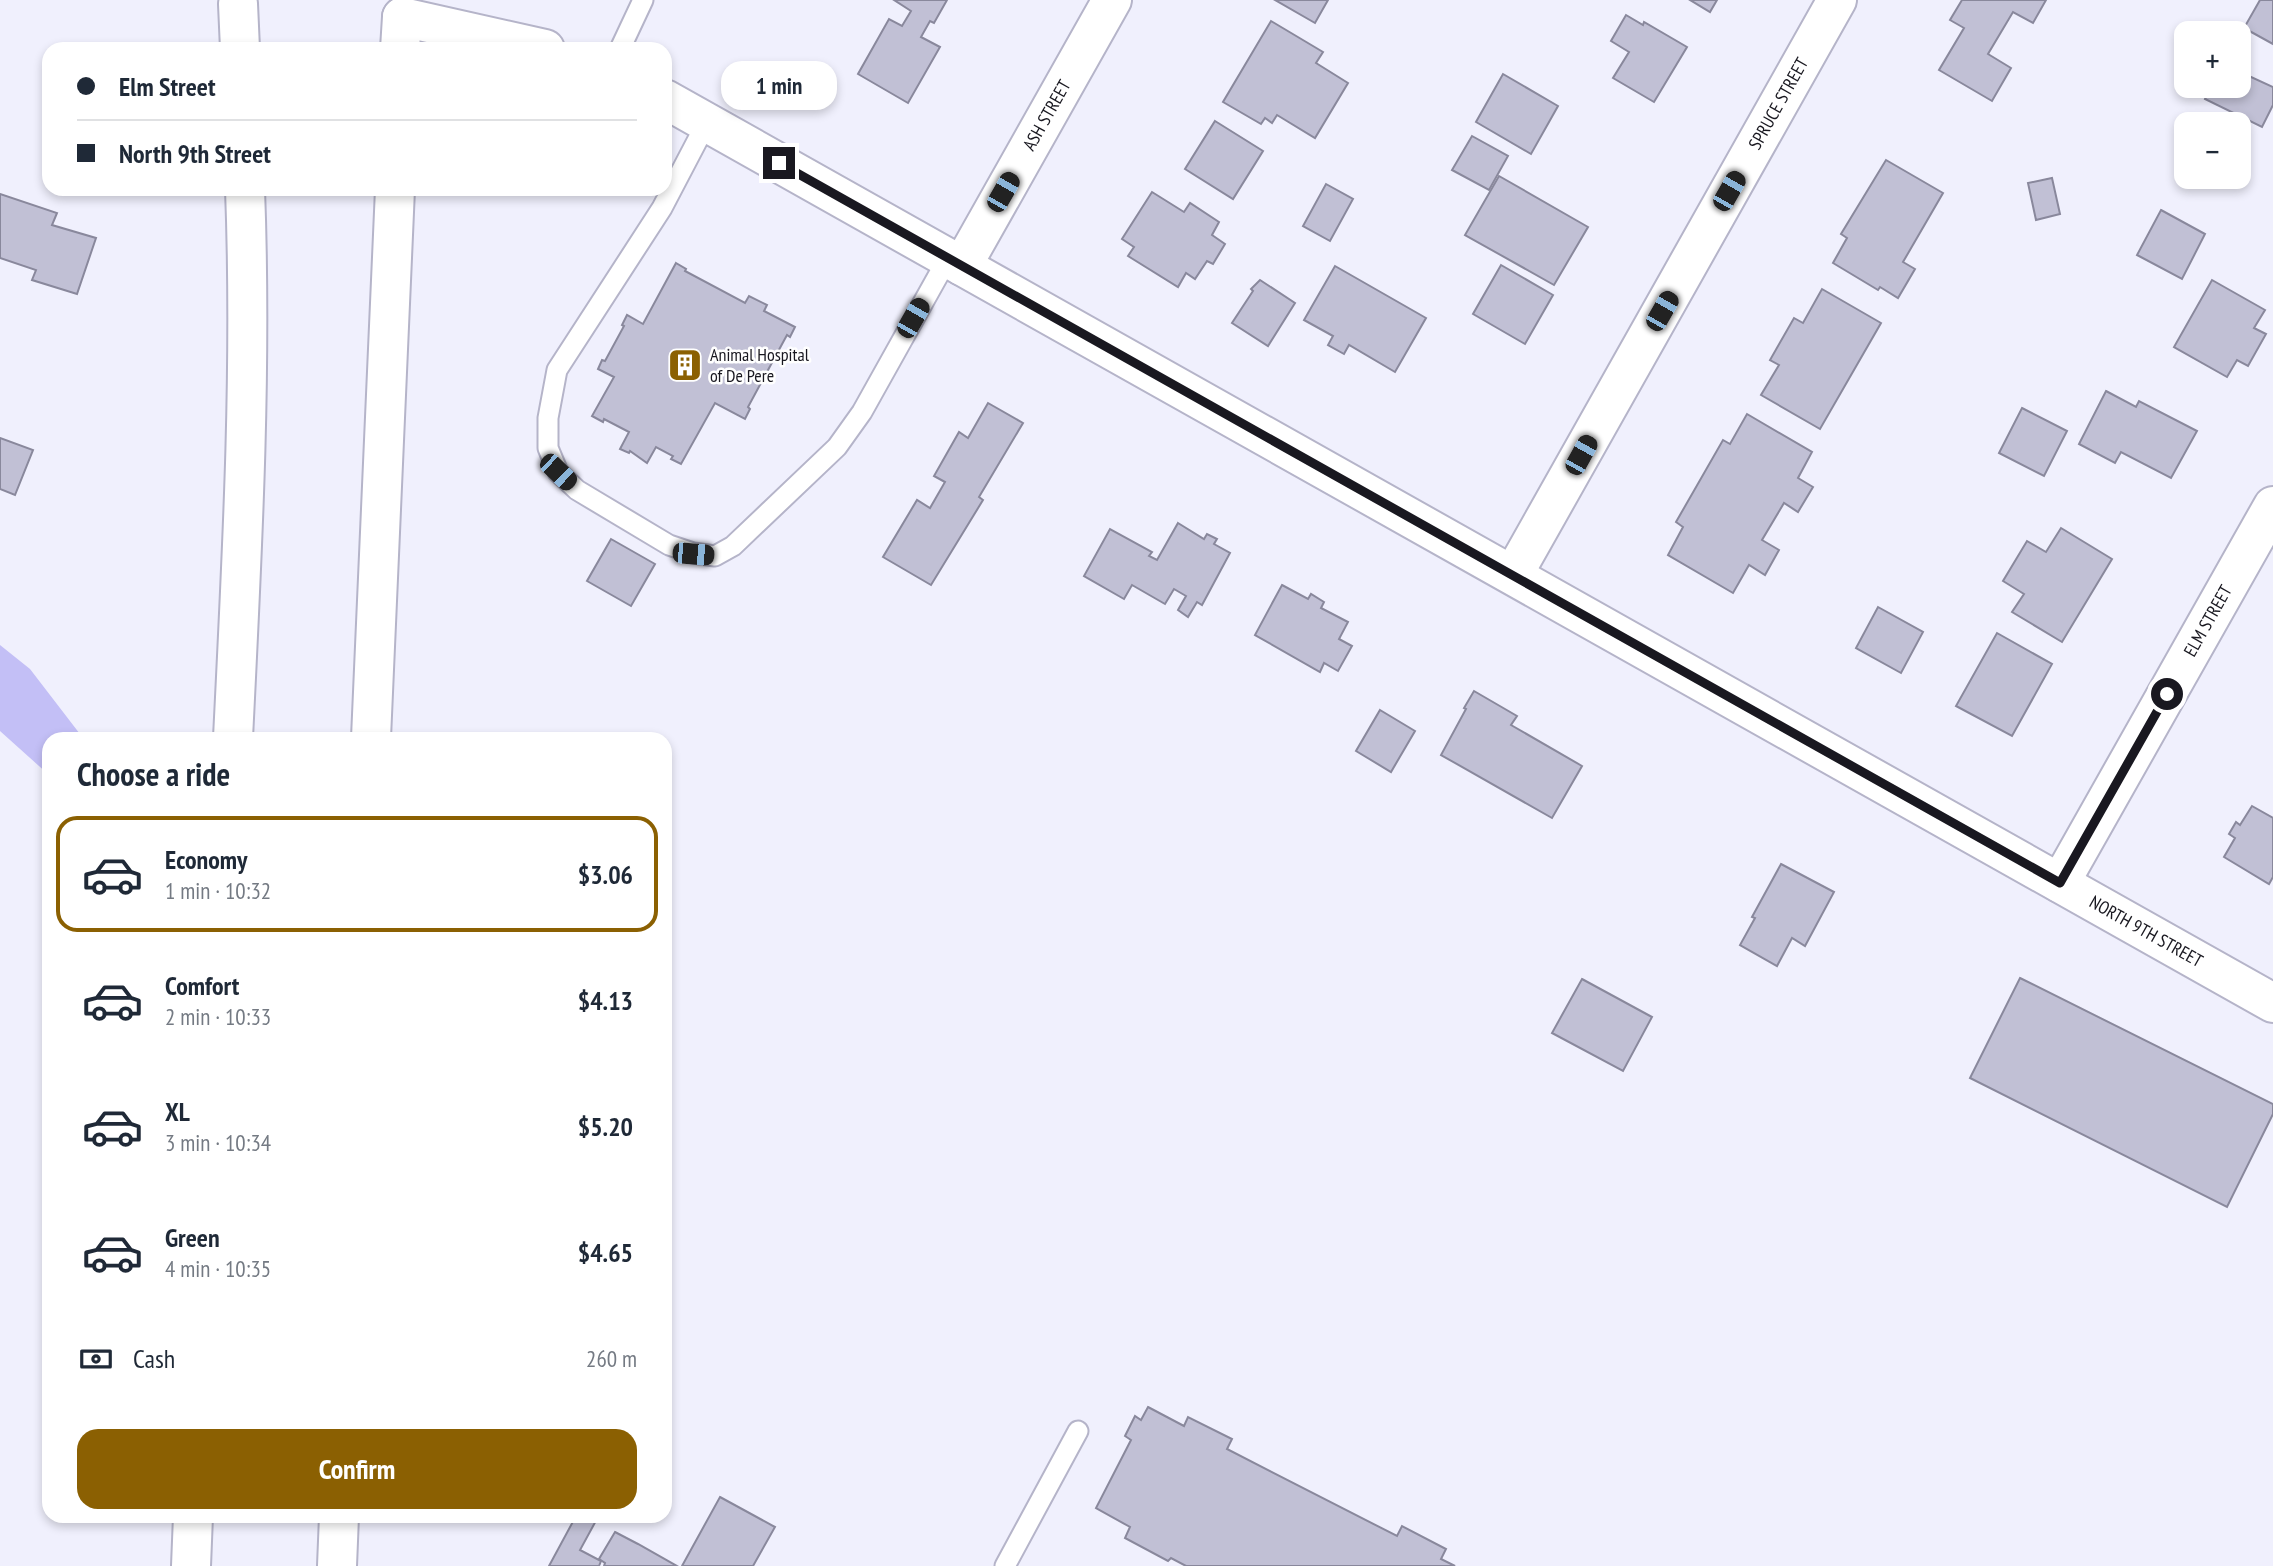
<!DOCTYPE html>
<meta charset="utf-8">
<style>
:root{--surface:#fff;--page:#f2f2f3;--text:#1f2937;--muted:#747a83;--line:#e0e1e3;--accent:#8b6002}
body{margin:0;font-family:"PT Sans Narrow",sans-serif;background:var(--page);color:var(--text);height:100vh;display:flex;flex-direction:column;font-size:26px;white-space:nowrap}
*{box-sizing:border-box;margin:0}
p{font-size:23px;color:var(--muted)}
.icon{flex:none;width:38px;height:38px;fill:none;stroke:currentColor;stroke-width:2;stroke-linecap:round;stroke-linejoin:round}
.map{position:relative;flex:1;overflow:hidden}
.details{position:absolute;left:42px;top:732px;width:630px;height:791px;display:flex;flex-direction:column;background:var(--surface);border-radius:21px;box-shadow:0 4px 10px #0003}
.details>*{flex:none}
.guide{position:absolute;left:42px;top:42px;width:630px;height:154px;border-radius:21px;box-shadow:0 4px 10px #0003;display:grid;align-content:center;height:154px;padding:0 35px;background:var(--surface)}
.tools{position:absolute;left:2174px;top:21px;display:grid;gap:14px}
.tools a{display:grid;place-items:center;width:77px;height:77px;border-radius:14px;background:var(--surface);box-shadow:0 4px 10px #0003;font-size:35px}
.end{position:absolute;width:32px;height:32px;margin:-16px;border:9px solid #191820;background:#fff;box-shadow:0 0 0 4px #fff}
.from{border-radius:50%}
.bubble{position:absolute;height:49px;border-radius:21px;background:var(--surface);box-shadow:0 4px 10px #0003;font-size:23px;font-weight:700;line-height:49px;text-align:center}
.car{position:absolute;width:21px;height:42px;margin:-21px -10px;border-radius:9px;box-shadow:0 0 5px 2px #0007;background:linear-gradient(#222 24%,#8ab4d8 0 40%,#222 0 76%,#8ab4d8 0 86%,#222 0)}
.guide b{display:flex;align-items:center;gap:24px;height:66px;font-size:26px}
.guide b+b{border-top:2px solid var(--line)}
.guide i{width:18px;height:18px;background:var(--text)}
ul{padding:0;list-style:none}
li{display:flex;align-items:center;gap:21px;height:116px;margin:0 14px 10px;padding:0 21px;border:4px solid transparent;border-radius:21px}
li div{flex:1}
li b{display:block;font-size:26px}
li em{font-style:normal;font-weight:700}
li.active{border-color:var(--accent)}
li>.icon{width:63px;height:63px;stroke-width:1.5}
h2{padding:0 35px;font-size:32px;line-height:84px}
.pay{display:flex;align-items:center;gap:18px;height:77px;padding:0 35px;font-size:26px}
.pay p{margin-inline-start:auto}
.cta{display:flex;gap:14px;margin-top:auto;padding:14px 35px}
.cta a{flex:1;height:80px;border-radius:21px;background:var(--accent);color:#fff;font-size:28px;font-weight:700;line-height:80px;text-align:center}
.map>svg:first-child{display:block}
.water{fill:#c3bff6}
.building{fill:#c1c0d5;stroke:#89889c;stroke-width:2}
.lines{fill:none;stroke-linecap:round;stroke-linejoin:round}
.lane-casing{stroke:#b5b4c9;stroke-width:23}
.street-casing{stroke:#b5b4c9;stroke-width:42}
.highway-casing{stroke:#b5b4c9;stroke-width:42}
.lane{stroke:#fff;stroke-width:19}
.street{stroke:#fff;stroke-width:38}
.highway{stroke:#fff;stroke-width:38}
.route{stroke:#191820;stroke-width:9}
.labels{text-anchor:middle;stroke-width:5;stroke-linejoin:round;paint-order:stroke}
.street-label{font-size:18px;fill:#191820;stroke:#fff}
.poi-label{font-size:18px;fill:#191820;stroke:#fff;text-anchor:start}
</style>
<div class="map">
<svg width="2273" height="1566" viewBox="0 0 2273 1566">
<rect width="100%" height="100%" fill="#f0f0fd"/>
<path class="water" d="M0,645L30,669L83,738H49V775L0,731Z"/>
<g class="building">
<path d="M947,0L934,23L930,21L921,37L940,47L908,103L858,74L889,19L902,26L911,11L894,0Z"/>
<path d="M1275,0H1328L1315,23Z"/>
<path d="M1690,0H1717L1710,12Z"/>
<path d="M1962,0H2046L2033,23L2013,12L1988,54L2011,68L1992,101L1939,70L1964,28L1950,20Z"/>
<path d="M2260,0H2273V44L2244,28Z"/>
<path d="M1626,15L1643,25L1644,22L1687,47L1654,102L1613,78L1629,52L1611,41Z"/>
<path d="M1271,21L1323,52L1316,63L1348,83L1315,138L1277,115L1272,123L1265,118L1261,124L1223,102Z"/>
<path d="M2238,71L2273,87V105L2262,127L2205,99L2211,86H2238Z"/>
<path d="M1503,74L1558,106L1531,154L1476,122Z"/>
<path d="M1215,121L1263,151L1233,199L1185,169Z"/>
<path d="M1472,136L1508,156L1489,190L1452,170Z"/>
<path d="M1886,160L1943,193L1903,262L1915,269L1898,298L1880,287L1878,290L1833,263L1847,238L1841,234Z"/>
<path d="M1499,176L1588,227L1554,285L1465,235Z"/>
<path d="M2052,178L2060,214L2036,220L2028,183Z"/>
<path d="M1326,184L1353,199L1330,241L1303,226Z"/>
<path d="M1152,192L1184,212L1190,203L1219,222L1212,235L1225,244L1213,264L1207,261L1195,279L1186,273L1178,287L1128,256L1134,247L1122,239Z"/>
<path d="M0,194L57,213L52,225L96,238L77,294L32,280L36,270L0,258Z"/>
<path d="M2161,210L2205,234L2182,279L2137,255Z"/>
<path d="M676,263L686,269L685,271L745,303L749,296L767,305L764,311L795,327L790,337L787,335L748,407L750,409L745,419L715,403L681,464L671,459L673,456L656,447L647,463L630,451L629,453L620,449L629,432L604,419L603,422L592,416L614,377L598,369L602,360L605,361L624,326L622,325L627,315L643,324Z"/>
<path d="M1501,265L1553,295L1525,344L1473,314Z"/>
<path d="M1335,266L1426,318L1395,372L1349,345L1344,354L1328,345L1333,336L1304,320Z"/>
<path d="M1260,280L1295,303L1268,346L1232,323L1253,291L1251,289Z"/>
<path d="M2212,280L2265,310L2254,328L2266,334L2248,366L2237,360L2227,377L2174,347Z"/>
<path d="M1822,289L1881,323L1820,429L1761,395L1779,365L1770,360L1794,318L1803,323Z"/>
<path d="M2106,391L2136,407L2139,401L2197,431L2171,478L2121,452L2115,463L2079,444Z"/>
<path d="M988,403L1023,423L979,497L983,500L931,585L883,557L917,500L930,508L945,482L934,476L959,432L968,438Z"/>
<path d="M2022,408L2067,431L2044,476L1999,453Z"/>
<path d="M1747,414L1812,452L1798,478L1813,487L1798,512L1784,503L1762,540L1779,550L1765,575L1749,565L1733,593L1668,555L1683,527L1676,522L1723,440L1730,444Z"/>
<path d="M0,438L33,450L15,495L0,489Z"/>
<path d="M1178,523L1204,539L1207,534L1217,539L1214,544L1230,553L1202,605L1197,602L1188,617L1178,610L1186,596L1174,589L1165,604L1132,585L1124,599L1084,576L1110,529L1152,552L1149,556L1157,560Z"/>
<path d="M2061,528L2112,559L2062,642L2012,612L2024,594L2003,581L2027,541L2046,552Z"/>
<path d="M611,539L655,564L631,606L587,581Z"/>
<path d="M1282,585L1308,599L1311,594L1324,602L1321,608L1348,622L1339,639L1352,646L1338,671L1324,663L1320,672L1255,635Z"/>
<path d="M1878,607L1923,632L1901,673L1856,648Z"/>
<path d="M1997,633L2052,664L2012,736L1956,706Z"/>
<path d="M1474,691L1517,716L1511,725L1582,766L1552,818L1441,755L1466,709L1464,708Z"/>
<path d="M1380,710L1415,731L1391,772L1356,751Z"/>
<path d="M2252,806L2273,818V877L2269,884L2224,857L2235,838L2229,834L2236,822L2240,825Z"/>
<path d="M1781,864L1834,892L1805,946L1792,938L1777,966L1740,945L1755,918L1752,917Z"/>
<path d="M2020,978L2273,1104V1114L2227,1207L1970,1078Z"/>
<path d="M1582,979L1652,1017L1623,1071L1552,1033Z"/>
<path d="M1148,1407L1184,1426L1188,1417L1232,1439L1227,1449L1397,1536L1402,1526L1446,1549L1441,1559L1455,1566H1186L1171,1558L1168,1561L1125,1538L1130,1527L1096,1508L1131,1440L1125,1436L1135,1416L1141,1420Z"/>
<path d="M720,1497L775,1527L753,1566H682Z"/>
<path d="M576,1516L598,1517L580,1550L601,1561L599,1566H549Z"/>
<path d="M615,1532L638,1544L677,1566H604L605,1563L599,1559Z"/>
</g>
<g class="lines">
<g class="lane-casing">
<g id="lane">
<path d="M620,49L643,0"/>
<path d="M707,122L662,208L557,370L548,418V448L558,472L577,490L669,545L693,553L715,556L733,546L837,447L862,412L948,258"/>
<path d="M1005,1566L1078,1431"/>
</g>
</g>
<g class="street-casing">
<g id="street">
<path d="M402,17L545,49"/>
<path id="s1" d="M665,99L2273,1003"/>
<path id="s2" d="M962,266L1112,0"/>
<path id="s3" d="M1513,575L1837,0"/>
<path id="s4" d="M2060,883L2273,506"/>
</g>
</g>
<g class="highway-casing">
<g id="highway">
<path d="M238,4L240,49"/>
<path d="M400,49L402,17"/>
<path d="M233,738C242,556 252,372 245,189"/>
<path d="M371,738L395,189"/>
<path d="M191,1566L193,1516"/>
<path d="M337,1566L339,1516"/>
</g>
</g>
<use href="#lane" class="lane"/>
<use href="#street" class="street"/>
<use href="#highway" class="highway"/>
</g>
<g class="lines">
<path class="route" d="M779,163L2060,883L2167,694"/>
</g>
<defs>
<g id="building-square" transform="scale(1.75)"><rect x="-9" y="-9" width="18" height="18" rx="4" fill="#8b6002" stroke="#fff"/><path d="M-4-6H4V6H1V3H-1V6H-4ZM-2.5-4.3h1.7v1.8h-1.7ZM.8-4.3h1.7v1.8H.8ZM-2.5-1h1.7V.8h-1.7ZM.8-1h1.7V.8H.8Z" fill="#fff"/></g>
</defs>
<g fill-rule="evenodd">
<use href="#building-square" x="685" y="365"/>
</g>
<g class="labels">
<g class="street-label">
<text dy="6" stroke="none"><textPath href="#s3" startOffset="541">SPRUCE STREET</textPath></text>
<text dy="6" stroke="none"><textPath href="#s2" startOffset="173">ASH STREET</textPath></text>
<text dy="6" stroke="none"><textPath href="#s4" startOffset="301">ELM STREET</textPath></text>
<text dy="6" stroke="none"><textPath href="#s1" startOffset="1699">NORTH 9TH STREET</textPath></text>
</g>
<g class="poi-label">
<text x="710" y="361">Animal Hospital<tspan x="710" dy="21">of De Pere</tspan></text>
</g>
</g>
</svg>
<div class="tools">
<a>+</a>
<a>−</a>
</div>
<i class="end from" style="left:2167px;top:694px"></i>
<i class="end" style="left:779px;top:163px"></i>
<div class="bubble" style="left:721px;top:61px;width:116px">1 min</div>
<i class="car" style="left:1729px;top:191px;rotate:30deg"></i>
<i class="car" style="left:1003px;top:192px;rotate:30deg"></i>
<i class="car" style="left:1662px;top:311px;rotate:30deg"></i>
<i class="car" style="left:913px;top:318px;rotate:30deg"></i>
<i class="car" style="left:1581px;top:455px;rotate:29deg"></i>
<i class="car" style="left:558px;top:472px;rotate:134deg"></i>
<i class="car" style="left:693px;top:554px;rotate:95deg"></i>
<div class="guide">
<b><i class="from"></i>Elm Street</b>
<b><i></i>North 9th Street</b>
</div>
<section class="details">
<h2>Choose a ride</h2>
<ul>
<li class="active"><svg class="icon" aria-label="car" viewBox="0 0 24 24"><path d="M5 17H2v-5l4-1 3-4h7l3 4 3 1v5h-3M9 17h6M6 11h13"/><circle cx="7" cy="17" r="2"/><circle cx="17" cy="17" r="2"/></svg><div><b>Economy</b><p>1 min · 10:32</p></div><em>$3.06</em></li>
<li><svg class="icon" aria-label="car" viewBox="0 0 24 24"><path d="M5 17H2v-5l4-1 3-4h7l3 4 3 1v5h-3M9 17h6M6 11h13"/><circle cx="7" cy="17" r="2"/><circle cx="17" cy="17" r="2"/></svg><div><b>Comfort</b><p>2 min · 10:33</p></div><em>$4.13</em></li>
<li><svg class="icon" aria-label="car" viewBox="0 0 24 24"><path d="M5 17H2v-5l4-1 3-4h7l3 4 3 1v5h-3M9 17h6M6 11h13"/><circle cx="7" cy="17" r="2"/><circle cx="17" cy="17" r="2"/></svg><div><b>XL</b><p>3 min · 10:34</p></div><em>$5.20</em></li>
<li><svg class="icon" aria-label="car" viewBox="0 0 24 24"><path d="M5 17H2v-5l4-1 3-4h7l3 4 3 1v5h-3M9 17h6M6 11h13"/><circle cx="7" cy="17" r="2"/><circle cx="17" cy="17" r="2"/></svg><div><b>Green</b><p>4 min · 10:35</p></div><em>$4.65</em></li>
</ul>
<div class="pay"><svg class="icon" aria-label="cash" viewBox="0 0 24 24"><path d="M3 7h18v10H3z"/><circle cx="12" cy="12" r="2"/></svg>Cash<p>260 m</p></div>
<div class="cta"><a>Confirm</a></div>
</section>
</div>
